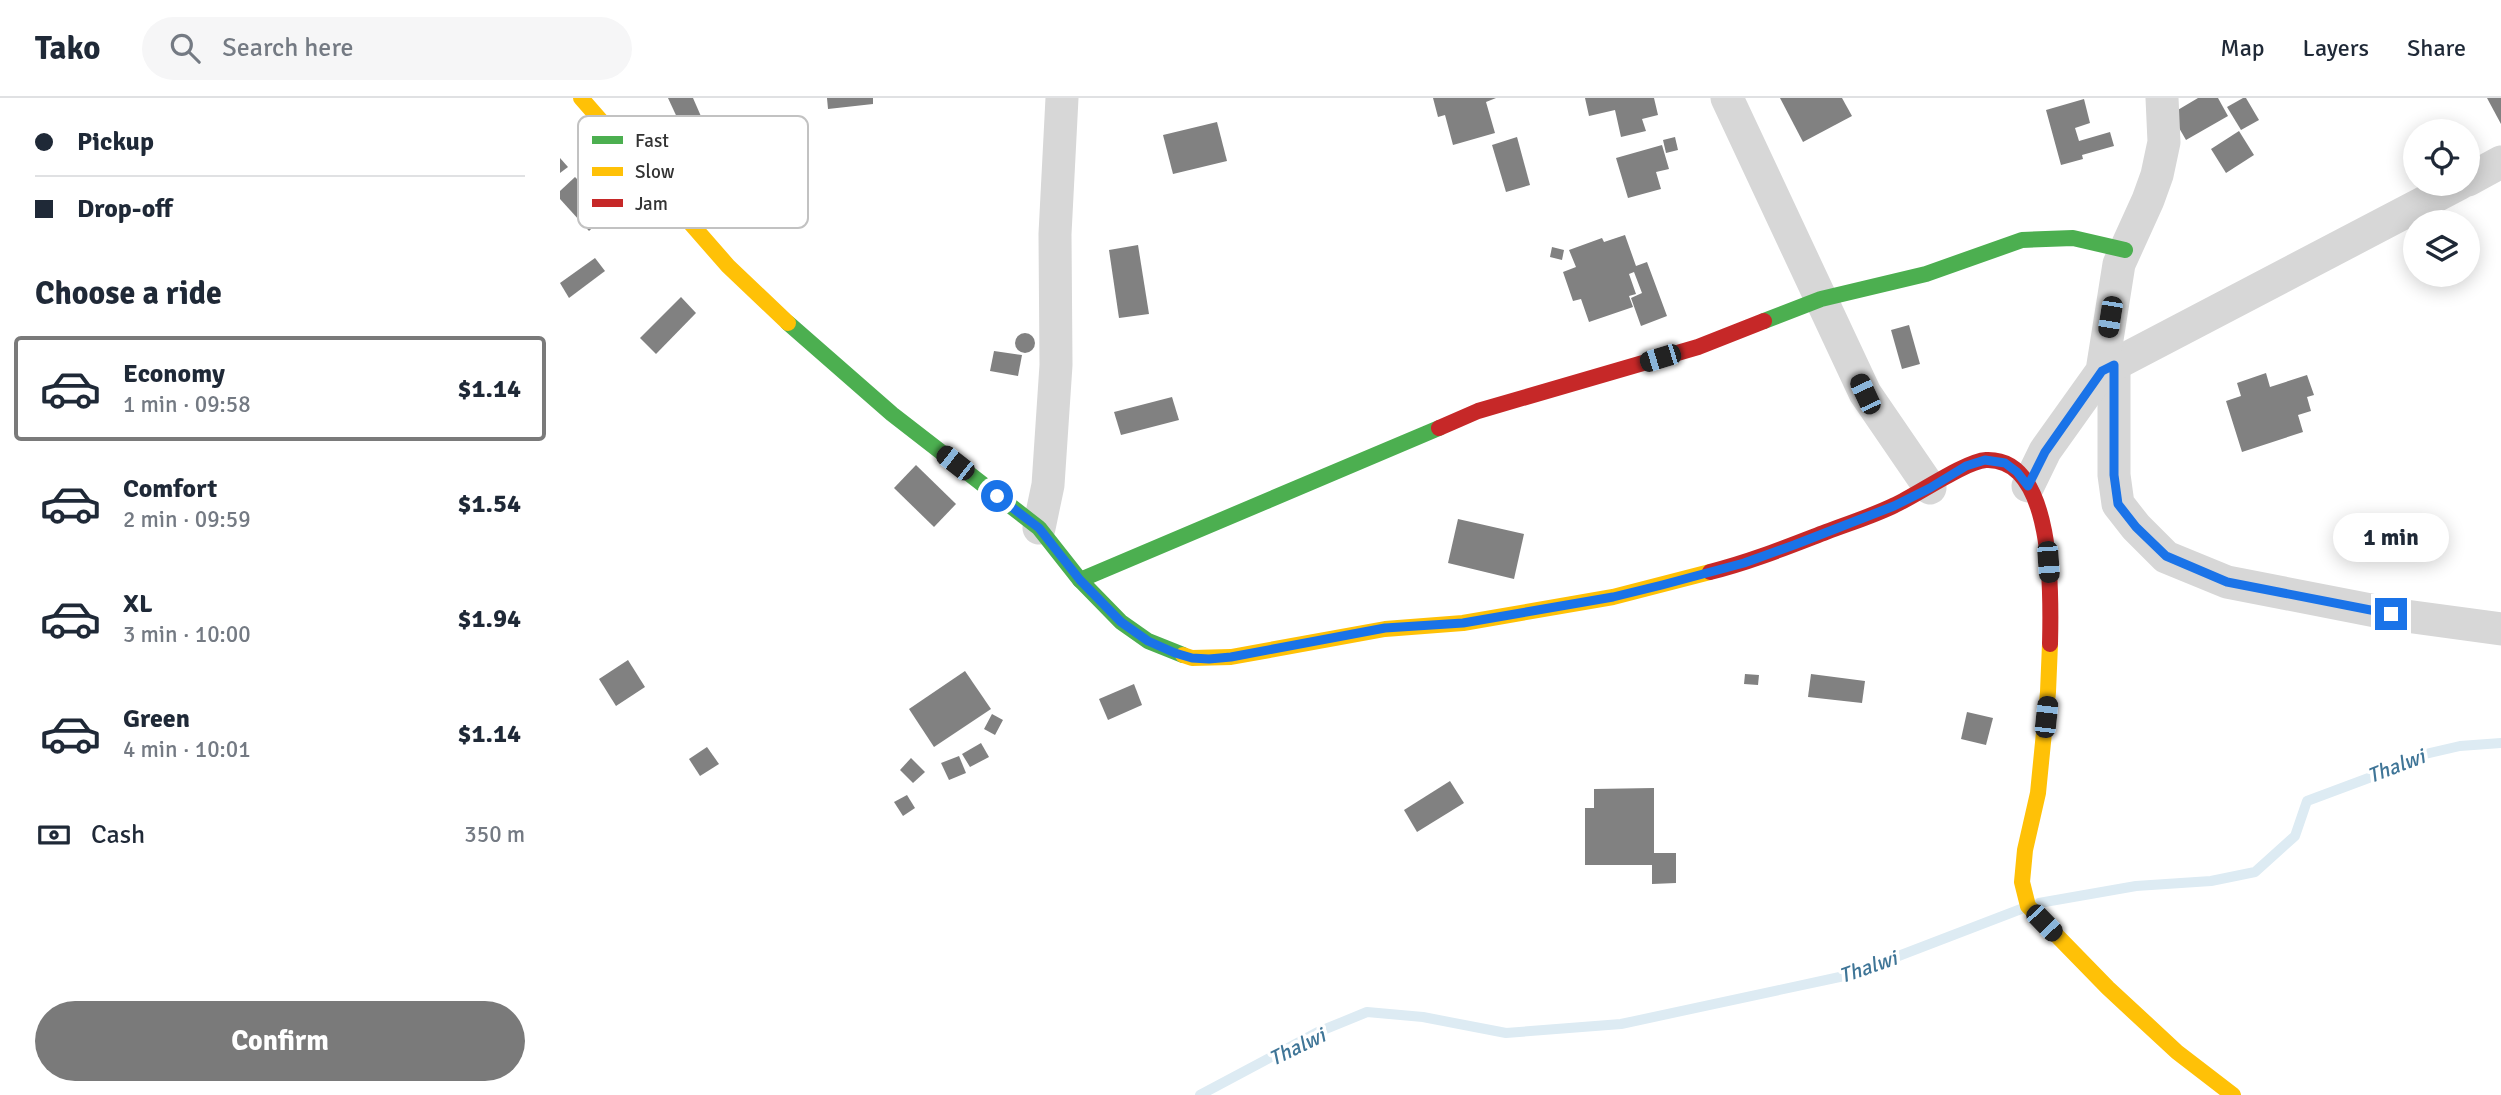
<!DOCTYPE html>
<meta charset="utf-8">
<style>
:root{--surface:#fff;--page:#f6f6f7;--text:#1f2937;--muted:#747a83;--line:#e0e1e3;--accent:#7a7a7a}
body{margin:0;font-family:Signika,sans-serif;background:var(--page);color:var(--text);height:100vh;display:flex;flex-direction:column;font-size:26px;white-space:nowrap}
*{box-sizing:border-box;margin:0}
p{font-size:23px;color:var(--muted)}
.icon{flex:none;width:38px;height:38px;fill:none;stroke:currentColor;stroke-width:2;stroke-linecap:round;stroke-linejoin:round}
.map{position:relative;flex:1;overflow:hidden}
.sheet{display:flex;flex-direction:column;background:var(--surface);width:560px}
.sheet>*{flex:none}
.hud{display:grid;align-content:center;height:154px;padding:0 35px;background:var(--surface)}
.buttons{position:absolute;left:1843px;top:21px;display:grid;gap:14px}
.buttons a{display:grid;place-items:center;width:77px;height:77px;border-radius:50%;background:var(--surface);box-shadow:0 4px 18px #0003;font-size:35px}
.end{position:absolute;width:32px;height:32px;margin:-16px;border:9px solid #1a73e8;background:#fff;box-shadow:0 0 0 4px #fff}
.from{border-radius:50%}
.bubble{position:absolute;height:49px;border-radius:24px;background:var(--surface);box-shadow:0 4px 18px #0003;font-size:23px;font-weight:700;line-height:49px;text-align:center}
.car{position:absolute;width:21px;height:42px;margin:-21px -10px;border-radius:9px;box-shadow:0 0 5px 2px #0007;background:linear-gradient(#222 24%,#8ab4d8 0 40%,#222 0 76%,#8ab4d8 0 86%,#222 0)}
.hud b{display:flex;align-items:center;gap:24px;height:66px;font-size:26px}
.hud b+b{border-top:2px solid var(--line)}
.hud i{width:18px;height:18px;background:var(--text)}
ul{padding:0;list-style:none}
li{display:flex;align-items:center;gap:21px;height:105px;margin:0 14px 10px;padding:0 21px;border:4px solid transparent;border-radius:7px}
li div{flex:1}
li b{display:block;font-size:26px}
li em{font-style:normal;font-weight:700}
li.selected{border-color:var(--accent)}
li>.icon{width:63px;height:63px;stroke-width:1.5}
h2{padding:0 35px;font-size:32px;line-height:84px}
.pay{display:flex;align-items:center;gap:18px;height:77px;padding:0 35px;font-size:26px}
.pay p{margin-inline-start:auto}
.action{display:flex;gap:14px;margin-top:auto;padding:14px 35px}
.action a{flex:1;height:80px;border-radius:42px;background:var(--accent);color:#fff;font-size:28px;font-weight:700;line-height:80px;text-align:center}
header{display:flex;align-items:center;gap:42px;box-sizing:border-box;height:98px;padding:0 35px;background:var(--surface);border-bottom:2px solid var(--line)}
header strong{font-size:33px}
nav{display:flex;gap:38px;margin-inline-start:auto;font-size:24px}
.search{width:490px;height:63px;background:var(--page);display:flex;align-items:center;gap:18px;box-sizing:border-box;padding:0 24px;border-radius:38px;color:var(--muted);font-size:26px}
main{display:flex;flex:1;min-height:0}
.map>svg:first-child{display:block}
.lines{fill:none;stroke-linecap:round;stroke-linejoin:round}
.stream{stroke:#ddebf3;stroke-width:10}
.building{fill:#818181}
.street{stroke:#d7d7d7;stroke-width:33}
.fast{stroke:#4caf50;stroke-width:16}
.slow{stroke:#ffc107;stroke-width:16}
.jam{stroke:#c62828;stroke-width:16}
.route{stroke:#1a73e8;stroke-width:9}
.labels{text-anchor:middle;stroke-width:7;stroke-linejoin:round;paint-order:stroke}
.water-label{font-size:21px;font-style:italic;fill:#3f7597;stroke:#fff}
.key{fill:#fff;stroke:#c2c2c2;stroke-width:2}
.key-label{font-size:19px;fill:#333}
</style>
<header>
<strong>Tako</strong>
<div class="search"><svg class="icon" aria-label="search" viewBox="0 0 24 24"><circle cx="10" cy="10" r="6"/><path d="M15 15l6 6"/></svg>Search here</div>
<nav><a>Map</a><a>Layers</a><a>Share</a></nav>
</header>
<main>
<section class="sheet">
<div class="hud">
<b><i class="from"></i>Pickup</b>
<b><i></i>Drop-off</b>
</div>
<h2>Choose a ride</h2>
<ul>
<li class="selected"><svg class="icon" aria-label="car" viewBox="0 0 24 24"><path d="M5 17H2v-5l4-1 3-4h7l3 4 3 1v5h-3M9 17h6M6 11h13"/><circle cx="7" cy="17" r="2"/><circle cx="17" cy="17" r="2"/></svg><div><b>Economy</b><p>1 min · 09:58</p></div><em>$1.14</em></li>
<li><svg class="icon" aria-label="car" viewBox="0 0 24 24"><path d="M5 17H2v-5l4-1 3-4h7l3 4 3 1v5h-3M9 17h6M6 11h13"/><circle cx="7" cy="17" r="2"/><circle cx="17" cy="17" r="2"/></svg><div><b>Comfort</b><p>2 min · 09:59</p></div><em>$1.54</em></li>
<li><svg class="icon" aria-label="car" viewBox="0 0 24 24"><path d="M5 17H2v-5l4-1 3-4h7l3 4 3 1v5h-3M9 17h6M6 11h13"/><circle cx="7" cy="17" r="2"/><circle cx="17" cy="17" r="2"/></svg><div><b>XL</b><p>3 min · 10:00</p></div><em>$1.94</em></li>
<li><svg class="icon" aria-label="car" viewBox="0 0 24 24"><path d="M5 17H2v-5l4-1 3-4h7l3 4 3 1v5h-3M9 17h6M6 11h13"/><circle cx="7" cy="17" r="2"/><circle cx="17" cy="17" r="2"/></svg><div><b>Green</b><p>4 min · 10:01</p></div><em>$1.14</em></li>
</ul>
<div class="pay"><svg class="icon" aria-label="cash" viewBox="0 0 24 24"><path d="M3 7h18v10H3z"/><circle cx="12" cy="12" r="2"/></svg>Cash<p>350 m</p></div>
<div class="action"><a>Confirm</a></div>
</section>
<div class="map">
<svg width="1941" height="997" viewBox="0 0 1941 997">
<rect width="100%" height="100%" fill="#fff"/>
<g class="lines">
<g class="stream">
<path d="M1479,805L1576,788L1651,783L1695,774L1735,738L1747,703L1814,678L1861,657L1900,648L1941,645"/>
<path d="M640,997L758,934L807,914L863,919L946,935L1061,926L1289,877L1461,811"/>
</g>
</g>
<g class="building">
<path d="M108,0H133L147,32L127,41Z"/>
<path d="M267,0H313V6L268,11Z"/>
<path d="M873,0H936L926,4L935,35L893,47L885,17L878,19Z"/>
<path d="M1025,0H1094L1098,17L1082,21L1086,33L1061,39L1055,12L1029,18Z"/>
<path d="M1220,0H1282L1292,18L1243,44Z"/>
<path d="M1638,0H1658L1668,18L1626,42L1611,16Z"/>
<path d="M1683,0H1686L1699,22L1681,32L1667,9Z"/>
<path d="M1927,0H1941V26Z"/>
<path d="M1524,1L1530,25L1515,30L1519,43L1550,34L1554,48L1522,57L1523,61L1501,67L1486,12Z"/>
<path d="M657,24L667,63L613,76L603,37Z"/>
<path d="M1679,33L1694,57L1666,75L1651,51Z"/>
<path d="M957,39L970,87L946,94L932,47Z"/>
<path d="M1115,39L1118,52L1106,55L1103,42Z"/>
<path d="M1102,47L1109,71L1096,74L1101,91L1068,100L1056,60Z"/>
<path d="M0,60L8,69L0,75Z"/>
<path d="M15,79L49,114L29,133L0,101V93Z"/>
<path d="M1065,137L1076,168L1087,164L1107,218L1081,228L1071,200L1082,195L1074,174L1069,176L1076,196L1069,198L1073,209L1029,224L1021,201L1013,203L1003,174L1016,169L1009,152L1042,140L1044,144Z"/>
<path d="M578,147L589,216L559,220L549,152Z"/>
<path d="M992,149L1004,152L1002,162L990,159Z"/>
<path d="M35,160L45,173L9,200L0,185Z"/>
<path d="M121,199L136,215L96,256L80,240Z"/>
<path d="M1349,227L1360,266L1342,271L1331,232Z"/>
<circle cx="465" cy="245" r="10"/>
<path d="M434,253L462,257L458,278L430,273Z"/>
<path d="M1706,275L1710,289L1747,277L1754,297L1747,299L1751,313L1738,317L1743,334L1682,354L1666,303L1681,298L1677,285Z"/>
<path d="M612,299L619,322L561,337L554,314Z"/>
<path d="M356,367L396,406L374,429L334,390Z"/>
<path d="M898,421L964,436L954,481L888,465Z"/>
<path d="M68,562L85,589L56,608L39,581Z"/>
<path d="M405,573L431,611L374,649L349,611Z"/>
<path d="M1185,576L1199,577L1198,587L1184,586Z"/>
<path d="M1251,576L1305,583L1302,605L1248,599Z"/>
<path d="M574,586L582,607L548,622L539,601Z"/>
<path d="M1407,614L1433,620L1426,647L1401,641Z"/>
<path d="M432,616L443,622L435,637L424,631Z"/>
<path d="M421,645L429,659L410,669L402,656Z"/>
<path d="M147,649L159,666L140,678L129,661Z"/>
<path d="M399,658L406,675L389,682L381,665Z"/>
<path d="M351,660L365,674L353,685L340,672Z"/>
<path d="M890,683L904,705L857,734L844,712Z"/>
<path d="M1094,690V755H1116V785L1092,786V767H1025V710H1034V691Z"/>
<path d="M347,697L355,710L343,718L334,704Z"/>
</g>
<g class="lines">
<g class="street">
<path d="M1167,0L1305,295L1370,390"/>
<path d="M1908,82L1941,64"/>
<path d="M1554,267V377L1558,406L1576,429L1606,459L1667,484L1831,516L1941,531"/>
<path d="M1542,273L1899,86"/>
<path d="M1468,388L1485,353L1542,273L1559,166L1588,102L1597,77L1604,44L1602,0"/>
<path d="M479,430L488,387L496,267L495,136L502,0"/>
</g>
<g class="fast">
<path d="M1204,223L1261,201L1366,176L1462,142L1513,140L1565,152"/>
<path d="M228,225L332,316L479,430L520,482L561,524L588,543L623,557"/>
<path d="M520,482L879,330"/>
</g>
<g class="slow">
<path d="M21,0L168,168L228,225"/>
<path d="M1490,546L1488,594L1478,695L1465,752L1462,784L1468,808L1548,890L1617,954L1673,997"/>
<path d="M623,557L632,560L671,559L825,531L903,525L1053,499L1150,474"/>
</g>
<g class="jam">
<path d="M879,330L918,313L1138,249L1204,223"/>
<path d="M1150,474C1190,464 1227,449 1266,434C1289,425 1313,418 1335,407C1357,397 1406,363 1426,362C1496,359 1491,501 1490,546"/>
</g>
</g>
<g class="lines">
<path class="route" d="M437,398L479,430L520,482L561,524L588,543L615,555L632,560L649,561L671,559L825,530L903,525L1053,499L1102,487L1184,465L1234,447L1334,408L1370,390L1406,368L1425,362L1445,365L1457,374L1468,388L1485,354L1542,273L1554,267V377L1558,406L1576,429L1606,458L1667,484L1831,516"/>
</g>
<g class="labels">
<g class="water-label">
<text transform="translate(1836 668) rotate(-21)" y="7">Thalwi</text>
<text transform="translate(1308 869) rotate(-19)" y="7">Thalwi</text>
<text transform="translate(737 949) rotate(-26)" y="7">Thalwi</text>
</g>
</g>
<rect x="18" y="18" width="230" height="112" rx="10" class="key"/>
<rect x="32" y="38" width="31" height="8" fill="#4caf50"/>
<rect x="32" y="69" width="31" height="9" fill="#ffc107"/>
<rect x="32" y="101" width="31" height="8" fill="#c62828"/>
<g class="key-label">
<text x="75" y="49">Fast</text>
<text x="75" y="80">Slow</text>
<text x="75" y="112">Jam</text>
</g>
</svg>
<div class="buttons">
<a><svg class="icon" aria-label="locate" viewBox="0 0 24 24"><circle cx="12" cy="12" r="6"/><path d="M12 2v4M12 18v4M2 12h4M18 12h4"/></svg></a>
<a><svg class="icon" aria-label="layers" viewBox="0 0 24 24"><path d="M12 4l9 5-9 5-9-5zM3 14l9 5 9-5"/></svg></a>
</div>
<i class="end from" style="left:437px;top:398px"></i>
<i class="end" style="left:1831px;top:516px"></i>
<div class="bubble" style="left:1773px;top:415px;width:116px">1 min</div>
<i class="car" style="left:1550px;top:219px;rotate:189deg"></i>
<i class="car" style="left:1100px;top:260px;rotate:253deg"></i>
<i class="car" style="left:1305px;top:296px;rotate:335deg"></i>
<i class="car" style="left:395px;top:365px;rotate:308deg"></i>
<i class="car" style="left:1488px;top:464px;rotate:176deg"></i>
<i class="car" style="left:1486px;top:619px;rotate:6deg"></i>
<i class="car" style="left:1484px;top:825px;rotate:136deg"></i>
</div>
</main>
